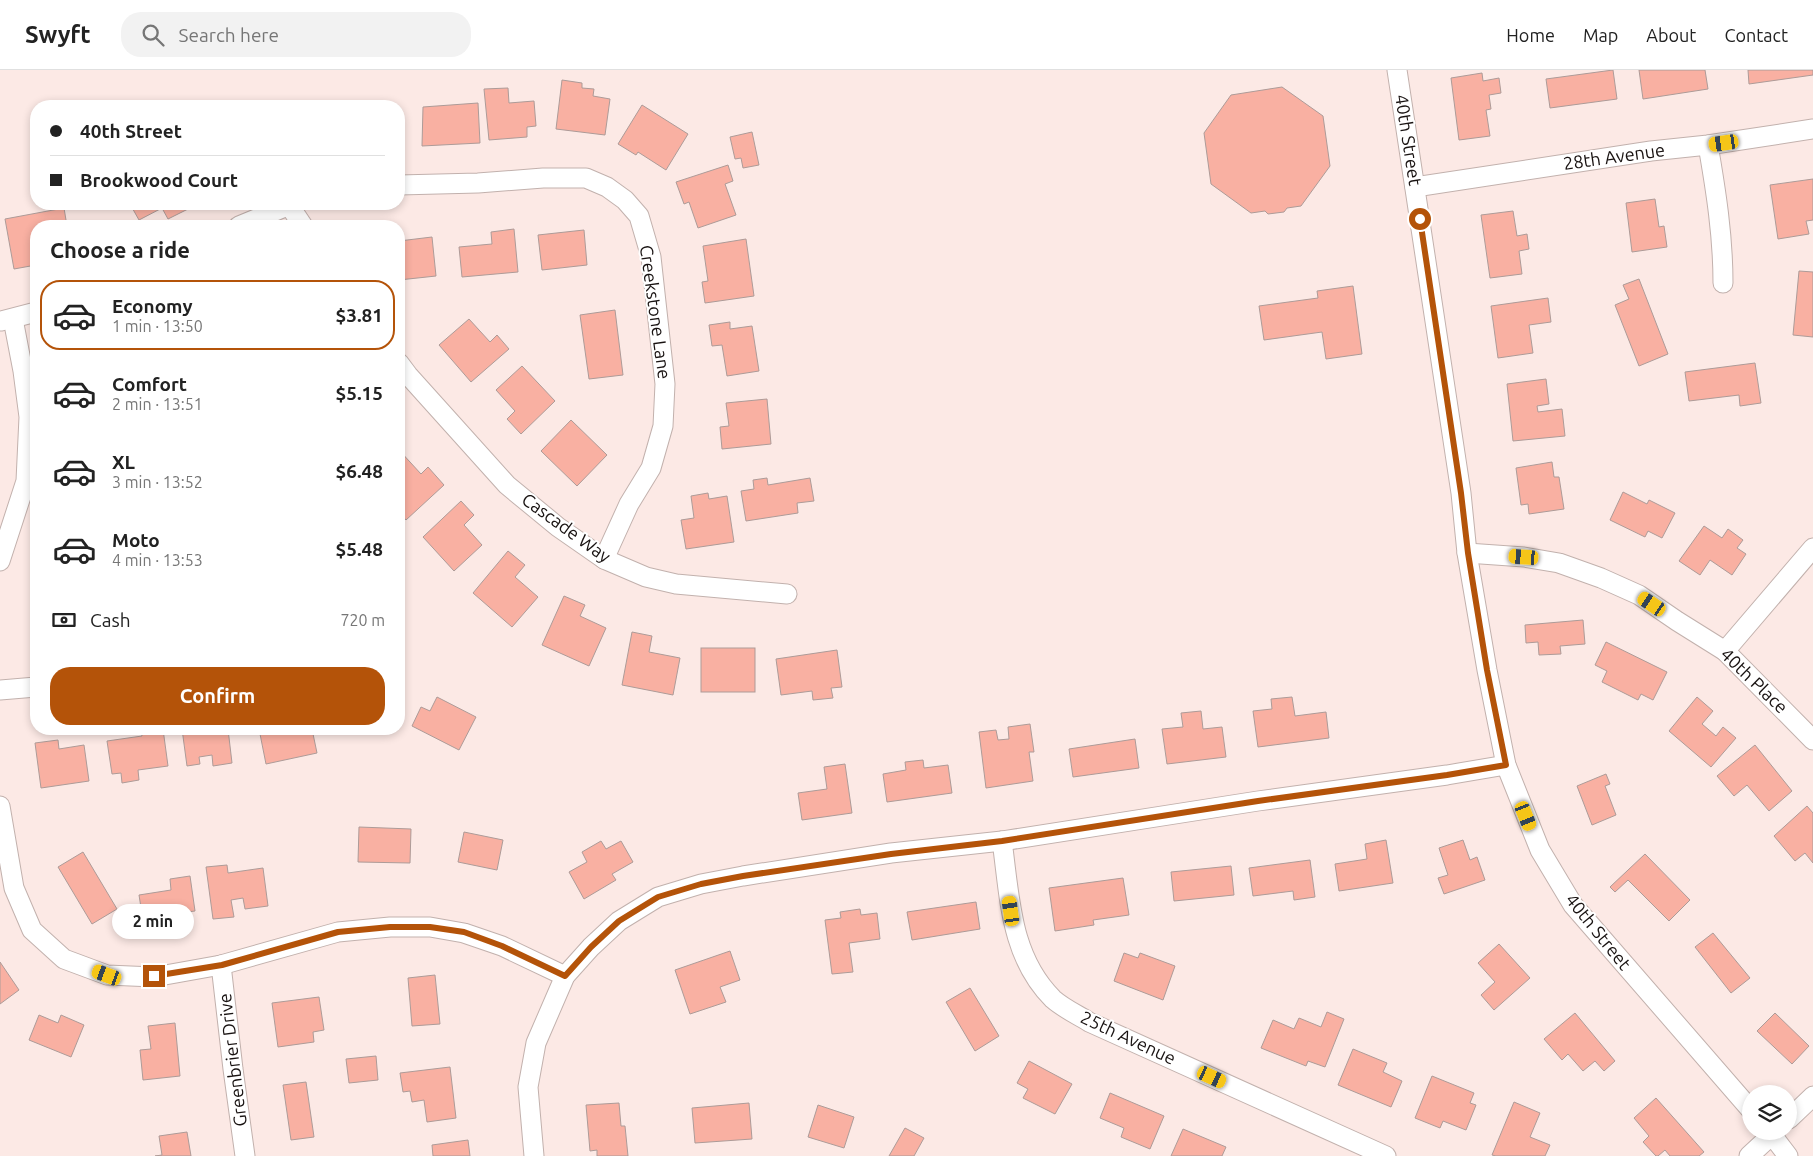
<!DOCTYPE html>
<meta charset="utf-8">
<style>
:root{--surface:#fff;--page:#f2f2f2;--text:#222;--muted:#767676;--line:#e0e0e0;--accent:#b45309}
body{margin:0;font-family:Ubuntu,sans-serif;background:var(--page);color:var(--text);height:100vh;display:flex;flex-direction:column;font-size:19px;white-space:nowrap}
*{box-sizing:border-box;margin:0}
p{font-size:16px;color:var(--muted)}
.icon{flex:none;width:28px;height:28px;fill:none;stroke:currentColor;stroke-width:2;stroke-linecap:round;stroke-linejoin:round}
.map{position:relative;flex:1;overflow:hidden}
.details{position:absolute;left:30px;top:150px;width:375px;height:515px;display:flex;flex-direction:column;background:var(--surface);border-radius:20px;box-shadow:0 2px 8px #0003}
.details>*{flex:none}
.hud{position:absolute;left:30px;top:30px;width:375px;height:110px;border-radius:20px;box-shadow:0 2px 8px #0003;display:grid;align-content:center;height:110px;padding:0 20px;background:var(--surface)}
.buttons{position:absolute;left:1742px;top:1015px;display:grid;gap:10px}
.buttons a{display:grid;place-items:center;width:55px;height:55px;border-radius:50%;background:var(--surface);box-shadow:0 2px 8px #0003;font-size:25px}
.end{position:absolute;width:22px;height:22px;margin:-11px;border:6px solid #b45309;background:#fff;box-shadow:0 0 0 2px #fff}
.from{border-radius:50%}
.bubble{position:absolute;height:35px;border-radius:18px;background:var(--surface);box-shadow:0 2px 8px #0003;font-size:16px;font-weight:700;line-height:35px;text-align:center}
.car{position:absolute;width:15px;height:30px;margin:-15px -8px;border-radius:6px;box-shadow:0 0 4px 1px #0007;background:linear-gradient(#f5c518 24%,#345 0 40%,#f5c518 0 76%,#345 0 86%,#f5c518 0)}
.hud b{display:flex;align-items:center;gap:18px;height:48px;font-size:19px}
.hud b+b{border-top:1px solid var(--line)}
.hud i{width:12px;height:12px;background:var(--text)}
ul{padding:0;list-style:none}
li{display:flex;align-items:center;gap:15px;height:70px;margin:0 10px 8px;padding:0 10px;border:2px solid transparent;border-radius:20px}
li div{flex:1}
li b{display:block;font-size:19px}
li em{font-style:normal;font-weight:700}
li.selected{border-color:var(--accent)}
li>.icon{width:45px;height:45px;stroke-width:1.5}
h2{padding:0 20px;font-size:22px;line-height:60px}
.pay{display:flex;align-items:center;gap:12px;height:55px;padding:0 20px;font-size:19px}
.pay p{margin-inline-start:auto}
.action{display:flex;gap:10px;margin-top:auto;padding:10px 20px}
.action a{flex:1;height:58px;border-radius:20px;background:var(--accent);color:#fff;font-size:20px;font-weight:700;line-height:58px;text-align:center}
header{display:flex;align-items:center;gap:30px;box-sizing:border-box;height:70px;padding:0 25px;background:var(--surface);border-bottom:1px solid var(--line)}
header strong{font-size:24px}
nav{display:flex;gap:28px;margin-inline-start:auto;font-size:18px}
.search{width:350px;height:45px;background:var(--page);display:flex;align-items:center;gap:12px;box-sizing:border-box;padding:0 18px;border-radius:20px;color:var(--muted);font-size:19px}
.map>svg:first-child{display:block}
.building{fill:#f9b0a2;stroke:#ad9b98}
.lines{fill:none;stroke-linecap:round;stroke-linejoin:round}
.minor-casing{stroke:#c2b1ad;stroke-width:21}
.minor{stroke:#fff;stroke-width:19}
.route{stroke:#b45309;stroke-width:6}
.labels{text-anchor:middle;stroke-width:4;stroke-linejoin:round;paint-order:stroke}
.street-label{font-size:18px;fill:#181211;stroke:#fff}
</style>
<header>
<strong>Swyft</strong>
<div class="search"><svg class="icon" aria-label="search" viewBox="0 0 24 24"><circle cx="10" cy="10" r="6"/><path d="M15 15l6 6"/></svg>Search here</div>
<nav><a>Home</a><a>Map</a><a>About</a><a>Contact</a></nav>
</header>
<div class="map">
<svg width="1813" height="1086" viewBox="0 0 1813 1086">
<rect width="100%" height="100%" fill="#fce9e5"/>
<g class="building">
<path d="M1613,0L1617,29L1550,38L1546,9Z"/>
<path d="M1639,0H1705L1708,19L1643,29Z"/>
<path d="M1748,0H1813V5L1749,14Z"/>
<path d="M1482,3L1483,11L1499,8L1501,23L1489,25L1491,39L1486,40L1490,66L1459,70L1451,8Z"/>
<path d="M562,10L582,13V18L594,19L593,26L610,29L605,65L556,59Z"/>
<path d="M1282,17L1323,46L1330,96L1301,136L1287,138L1284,142L1268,144L1265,141L1251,143L1211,114L1204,63L1231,25Z"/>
<path d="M508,18L509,33L534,31L536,56L527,57V67L489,70L484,19Z"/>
<path d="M382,32L383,36H357Z"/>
<path d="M478,33L480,73L422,76L423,37Z"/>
<path d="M642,35L688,64L666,100L638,82L636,85L618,74Z"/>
<path d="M752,62L759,95L743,98L741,88L735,89L730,67Z"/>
<path d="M728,95L733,111L725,114L736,145L698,158L689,132L684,134L676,112Z"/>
<path d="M1813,109V150L1806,151L1809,164L1778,169L1770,115Z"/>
<path d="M1655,129L1659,157L1664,156L1667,177L1632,182L1626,133Z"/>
<path d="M130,134H185L188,139L168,149L162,138L139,150Z"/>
<path d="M64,138L67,156H36V181H35L36,195L14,199L5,149Z"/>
<path d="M1513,141L1517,166L1527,164L1529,179L1519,181L1522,204L1490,208L1481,145Z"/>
<path d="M514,159L518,202L462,207L459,177L492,174L491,162Z"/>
<path d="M584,160L587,195L542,200L538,165Z"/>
<path d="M432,167L436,206L399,210V171Z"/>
<path d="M746,169L754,226L705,233L702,212L708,211L703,176Z"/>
<path d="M1799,201L1813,202V267L1793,265Z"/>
<path d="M1639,209L1668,284L1639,296L1615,235L1629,229L1623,215Z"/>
<path d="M1353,216L1362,284L1326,289L1322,262L1264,270L1259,236L1318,228L1317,221Z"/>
<path d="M1548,228L1551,252L1529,255L1533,283L1498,288L1491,236Z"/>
<path d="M615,240L623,305L589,309L580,245Z"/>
<path d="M469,249L490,272L497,265L509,279L471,312L439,275Z"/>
<path d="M730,252V259L752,256L759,301L727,306L722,275L712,276L709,255Z"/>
<path d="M1755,293L1761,333L1740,336L1739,325L1689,331L1685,302Z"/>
<path d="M522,296L555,331L521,364L507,349L515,341L496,320Z"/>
<path d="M1546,309L1549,334L1537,336L1538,342L1562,339L1565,366L1513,371L1507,314Z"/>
<path d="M767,329L771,374L722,379L720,357L729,356L726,333Z"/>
<path d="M571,350L607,385L577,416L541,381Z"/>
<path d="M399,380L421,404L428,397L444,415L406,450L399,442Z"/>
<path d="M1552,392L1554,407H1559L1564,439L1529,444L1528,434L1521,435L1516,398Z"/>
<path d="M767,408L768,415L810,408L814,431L797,433L798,443L746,451L741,421L754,419L753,410Z"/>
<path d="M1623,422L1647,434L1649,430L1675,443L1662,468L1648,461L1645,467L1610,450Z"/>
<path d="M708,423L709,429L727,426L734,472L686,479L681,450L694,448L691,426Z"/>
<path d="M461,431L474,445L464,455L482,475L454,501L423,467Z"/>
<path d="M1704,456L1722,468L1728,459L1743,470L1737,478L1746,484L1732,505L1710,490L1700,505L1679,491Z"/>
<path d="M508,481L525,495L515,507L538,527L512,557L473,523Z"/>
<path d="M564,526L585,535L580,546L606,558L589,596L542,575Z"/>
<path d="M1583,550L1585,574L1560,576L1561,584L1539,585L1538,572L1526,573L1525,555Z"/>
<path d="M632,562L652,566L649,582L680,588L673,625L622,615Z"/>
<path d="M1606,572L1667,602L1653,630L1641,624L1638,630L1602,612L1607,601L1595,595Z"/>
<rect x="701" y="578" width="54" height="44"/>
<path d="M837,580L842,617L831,618L833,628L813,630L812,621L781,625L776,589Z"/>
<path d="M437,627L476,647L459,680L412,656L421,637L430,641Z"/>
<path d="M1292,627L1295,646L1326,642L1329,668L1258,677L1253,641L1272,639L1271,629Z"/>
<path d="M1697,627L1713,641L1702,654L1716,666L1723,657L1736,668L1711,697L1669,661Z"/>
<path d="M1201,641L1203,659L1222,657L1226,687L1167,694L1162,659L1183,657L1181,643Z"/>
<path d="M1030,654L1034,682H1029L1033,711L986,718L979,662L996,660L998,670L1009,669L1008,657Z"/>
<path d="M152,659H163L168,696L138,700L139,710L122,713L121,703L112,704L107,671L142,666L141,660Z"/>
<path d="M182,659H228L232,693L213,696L212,685L199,687L200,694L187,696Z"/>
<path d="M259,659H312L317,683L266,694Z"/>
<path d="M1135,669L1139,698L1073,707L1069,679Z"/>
<path d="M58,670L59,679L84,675L89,711L41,718L35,673Z"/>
<path d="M1755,675L1792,721L1769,741L1747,715L1734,726L1717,706Z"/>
<path d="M923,690L924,698L948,695L952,723L887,732L883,704L906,700L905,692Z"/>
<path d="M845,694L852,743L802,750L798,723L827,719L824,697Z"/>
<path d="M1606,704L1610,714L1605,716L1616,745L1592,755L1577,716Z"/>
<path d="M1807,736L1813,743V793L1805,783L1795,791L1774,766Z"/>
<path d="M359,757L411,759L410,793L358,792Z"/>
<path d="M464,762L503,770L497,800L458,792Z"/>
<path d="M1386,770L1393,813L1339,821L1335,794L1367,789L1365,774Z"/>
<path d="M1463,770L1470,790L1477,787L1485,810L1444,824L1438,808L1448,805L1439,778Z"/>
<path d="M601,771L606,779L621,771L633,792L612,804L616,810L584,829L569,802L587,792L582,782Z"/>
<path d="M83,782L117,839L92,854L58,797Z"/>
<path d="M1645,784L1690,830L1669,851L1628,810L1615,822L1610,817Z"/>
<path d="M1310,790L1315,827L1294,830L1293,821L1253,826L1249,798Z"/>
<path d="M227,795L228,803L263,798L268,836L245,839L243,828L231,830L234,847L213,849L206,797Z"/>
<path d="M1231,796L1234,825L1174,831L1171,802Z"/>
<path d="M190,806L195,841L171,844L173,859L145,863L139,825L171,820L170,809Z"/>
<path d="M1123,808L1129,845L1093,850L1094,855L1055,861L1049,818Z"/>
<path d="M976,832L980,859L912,870L907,842Z"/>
<path d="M860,839L861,845L877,843L880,869L849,873L853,902L832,904L825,850L841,848L840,842Z"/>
<path d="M1713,863L1750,908L1731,923L1695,877Z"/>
<path d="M1499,874L1530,908L1494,940L1481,925L1495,912L1478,893Z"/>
<path d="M730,881L740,910L720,917L726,932L690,944L675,900Z"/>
<path d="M1124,883L1138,888L1140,883L1175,896L1163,930L1114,911Z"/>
<path d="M0,892L19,920L0,934Z"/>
<path d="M435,905L440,954L412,956L408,908Z"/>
<path d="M970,918L999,966L975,981L946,932Z"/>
<path d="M319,927L324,960L313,962L314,972L278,977L272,933Z"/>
<path d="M1327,942L1344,949L1325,997L1308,991L1306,996L1261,978L1273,950L1294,959L1299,948L1321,957Z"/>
<path d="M1575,943L1615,991L1604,1001L1595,991L1583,1001L1568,984L1562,990L1544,969Z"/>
<path d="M1775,943L1809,976L1792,994L1757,961Z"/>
<path d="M39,945L58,953L61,945L84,955L71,987L29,970Z"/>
<path d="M175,953L180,1006L143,1010L140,980L151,979L148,956Z"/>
<path d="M1353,979L1387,993L1383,1002L1402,1011L1391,1037L1338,1015Z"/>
<path d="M376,986L378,1010L349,1013L346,989Z"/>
<path d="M1029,991L1072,1014L1055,1044L1023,1028L1028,1019L1017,1013Z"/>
<path d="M450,997L456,1048L427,1052L424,1030L412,1032L410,1021L403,1022L400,1003Z"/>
<path d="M1432,1006L1474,1023L1470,1033L1476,1035L1466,1060L1443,1051L1440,1058L1415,1048Z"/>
<path d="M306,1012L314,1067L291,1070L283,1015Z"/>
<path d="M1110,1023L1164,1046L1150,1079L1121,1067L1124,1058L1100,1048Z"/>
<path d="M1656,1028L1704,1082L1699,1086H1670L1665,1080L1658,1086H1656L1643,1072L1649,1066L1634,1048Z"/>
<path d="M1514,1032L1540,1043L1530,1067L1550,1075L1545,1086H1496L1492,1085Z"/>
<path d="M619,1033L621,1056H625L628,1086H597V1080L590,1081L586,1035Z"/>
<path d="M749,1033L752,1069L695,1073L692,1038Z"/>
<path d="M818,1035L854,1047L844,1078L808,1067Z"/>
<path d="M905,1058L924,1068L914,1086H889Z"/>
<path d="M1183,1059L1226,1077L1222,1086H1171Z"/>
<path d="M187,1062L191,1086H155L162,1085L159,1066Z"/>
<path d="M468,1070L470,1086H433L432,1075Z"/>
</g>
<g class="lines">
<g class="minor-casing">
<g id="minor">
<path d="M1397,0L1461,423L1467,483L1487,600L1506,695L1540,780L1573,835L1751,1040"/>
<path d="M1708,75C1716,121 1723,166 1723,213"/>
<path d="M399,115L478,113L543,108H586L607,117L625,130L639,146L651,187L665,314L663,356L651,398L629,434L604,489"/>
<path d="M1415,117L1651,81L1708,75L1813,59"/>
<path d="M289,135L303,156"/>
<path d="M239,156L292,134"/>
<path d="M1,251L36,242"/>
<path d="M399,293L408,305L507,415L558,457L604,489L646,507L676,514L787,524"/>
<path d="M1467,483L1524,487L1559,493L1601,508L1639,525L1677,551L1725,581L1813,670"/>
<path d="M0,491L26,411L29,347L23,301L13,249"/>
<path d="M1725,581L1813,478"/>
<path d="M0,620L36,617"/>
<path d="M0,736L14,818L32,860L64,889L107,905L154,907L221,895L338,862L390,857H430L464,863L502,876L565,906"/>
<path d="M1002,771C1010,828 1010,886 1053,929C1063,938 1078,945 1089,952L1386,1086"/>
<path d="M221,895L233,999L245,1086"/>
<path d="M1789,1049L1813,1026"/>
<path d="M1769,1061L1788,1086"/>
<path d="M534,1086L528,1017L536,973L565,906L591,877L619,851L658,827L701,814L743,806L891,783L1002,771L1258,731L1447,705L1506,695"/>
<path d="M1749,1086L1776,1061"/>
</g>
</g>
<use href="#minor" class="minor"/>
</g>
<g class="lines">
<path class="route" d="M154,906L222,895L338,862L390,857H430L464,862L502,876L565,906L591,877L619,851L658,827L701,814L743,806L891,784L1002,771L1258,731L1447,705L1506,695L1487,600L1468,483L1461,423L1420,149"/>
</g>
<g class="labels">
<g class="street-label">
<text transform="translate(1408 70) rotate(81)" y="6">40th Street</text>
<text transform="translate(1614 87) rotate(-8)" y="6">28th Avenue</text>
<text transform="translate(655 242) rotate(82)" y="6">Creekstone Lane</text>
<text transform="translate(566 458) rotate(36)" y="6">Cascade Way</text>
<text transform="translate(1754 611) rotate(44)" y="6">40th Place</text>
<text transform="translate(1598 862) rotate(51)" y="6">40th Street</text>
<text transform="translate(1128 968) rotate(25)" y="6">25th Avenue</text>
<text transform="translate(233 990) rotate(-97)" y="6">Greenbrier Drive</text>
</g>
</g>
</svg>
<div class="buttons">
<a><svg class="icon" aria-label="layers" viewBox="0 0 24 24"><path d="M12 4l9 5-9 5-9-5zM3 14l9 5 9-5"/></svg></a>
</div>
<i class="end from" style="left:1420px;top:149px"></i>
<i class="end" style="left:154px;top:906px"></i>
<div class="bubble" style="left:112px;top:834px;width:82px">2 min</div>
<i class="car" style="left:1724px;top:73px;rotate:262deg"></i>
<i class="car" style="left:1524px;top:487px;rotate:274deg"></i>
<i class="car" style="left:1652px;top:534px;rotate:304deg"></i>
<i class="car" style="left:1526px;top:746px;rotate:158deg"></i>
<i class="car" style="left:1011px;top:841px;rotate:352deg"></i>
<i class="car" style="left:107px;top:905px;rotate:290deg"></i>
<i class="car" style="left:1212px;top:1007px;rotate:115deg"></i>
<div class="hud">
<b><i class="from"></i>40th Street</b>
<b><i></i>Brookwood Court</b>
</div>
<section class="details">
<h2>Choose a ride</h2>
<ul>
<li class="selected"><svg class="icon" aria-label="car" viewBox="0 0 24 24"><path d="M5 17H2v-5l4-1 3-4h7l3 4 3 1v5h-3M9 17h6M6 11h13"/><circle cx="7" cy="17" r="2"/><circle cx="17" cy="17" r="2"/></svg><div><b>Economy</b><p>1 min · 13:50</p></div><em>$3.81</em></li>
<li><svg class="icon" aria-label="car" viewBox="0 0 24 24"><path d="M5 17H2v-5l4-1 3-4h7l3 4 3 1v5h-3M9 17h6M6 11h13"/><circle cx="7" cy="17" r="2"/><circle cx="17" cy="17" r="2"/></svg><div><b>Comfort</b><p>2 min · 13:51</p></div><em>$5.15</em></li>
<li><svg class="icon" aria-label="car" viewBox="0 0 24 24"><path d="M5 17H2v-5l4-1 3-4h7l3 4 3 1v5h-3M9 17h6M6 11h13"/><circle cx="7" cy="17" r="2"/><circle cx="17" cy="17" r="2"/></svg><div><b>XL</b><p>3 min · 13:52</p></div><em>$6.48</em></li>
<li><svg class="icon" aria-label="car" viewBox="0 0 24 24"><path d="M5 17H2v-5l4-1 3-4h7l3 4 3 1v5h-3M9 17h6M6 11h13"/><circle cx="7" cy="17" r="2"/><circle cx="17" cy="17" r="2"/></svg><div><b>Moto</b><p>4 min · 13:53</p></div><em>$5.48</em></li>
</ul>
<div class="pay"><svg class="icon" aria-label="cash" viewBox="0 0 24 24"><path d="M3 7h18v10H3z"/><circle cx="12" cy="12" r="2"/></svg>Cash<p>720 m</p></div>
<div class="action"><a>Confirm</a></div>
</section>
</div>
